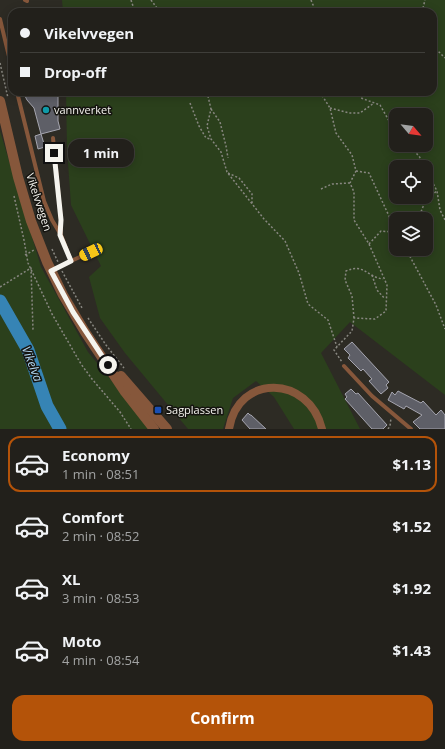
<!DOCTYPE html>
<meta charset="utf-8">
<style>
:root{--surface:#22201b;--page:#2a2824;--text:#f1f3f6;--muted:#a2a3a3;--line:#3f3e3a;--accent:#b45309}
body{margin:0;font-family:"Open Sans",sans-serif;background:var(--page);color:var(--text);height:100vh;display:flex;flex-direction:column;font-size:15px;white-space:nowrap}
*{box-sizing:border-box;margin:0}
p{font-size:13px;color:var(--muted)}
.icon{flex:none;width:22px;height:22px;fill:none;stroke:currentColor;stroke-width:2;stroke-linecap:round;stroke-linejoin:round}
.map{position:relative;height:429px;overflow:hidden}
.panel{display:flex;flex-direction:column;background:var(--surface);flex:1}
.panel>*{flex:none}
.hud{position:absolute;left:8px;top:8px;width:429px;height:88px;border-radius:12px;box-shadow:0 2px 10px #0003,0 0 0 1px var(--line);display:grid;align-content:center;height:88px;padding:0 12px;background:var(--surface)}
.needle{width:26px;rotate:119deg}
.tools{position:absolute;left:389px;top:108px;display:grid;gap:8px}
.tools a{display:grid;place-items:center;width:44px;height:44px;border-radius:8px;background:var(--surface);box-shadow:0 2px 10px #0003,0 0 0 1px var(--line);font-size:20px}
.end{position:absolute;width:18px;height:18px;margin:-9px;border:5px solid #f5f4ee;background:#111;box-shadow:0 0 0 2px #111}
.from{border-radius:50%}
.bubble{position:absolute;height:28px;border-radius:12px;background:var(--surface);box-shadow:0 2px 10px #0003,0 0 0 1px var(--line);font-size:13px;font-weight:700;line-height:28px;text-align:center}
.car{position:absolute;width:12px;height:24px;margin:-12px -6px;border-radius:5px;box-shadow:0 0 3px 1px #0007;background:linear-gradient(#f5c518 24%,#345 0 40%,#f5c518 0 76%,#345 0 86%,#f5c518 0)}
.hud b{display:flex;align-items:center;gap:14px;height:38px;font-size:15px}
.hud b+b{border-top:1px solid var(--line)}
.hud i{width:10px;height:10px;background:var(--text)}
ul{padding:7px 0 0;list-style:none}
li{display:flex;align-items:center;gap:12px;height:56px;margin:0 8px 6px;padding:0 4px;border:2px solid transparent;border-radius:12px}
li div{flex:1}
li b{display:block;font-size:15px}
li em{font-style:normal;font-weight:700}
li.active{border-color:var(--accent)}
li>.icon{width:36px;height:36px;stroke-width:1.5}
.action{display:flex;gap:8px;margin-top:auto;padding:8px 12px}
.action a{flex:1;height:46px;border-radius:12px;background:var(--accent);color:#fff;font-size:16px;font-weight:700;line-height:46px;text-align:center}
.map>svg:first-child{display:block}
.green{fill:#2b401c;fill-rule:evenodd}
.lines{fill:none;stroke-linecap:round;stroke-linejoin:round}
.river{stroke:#3684b5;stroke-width:13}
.building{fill:#5e5f67;stroke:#a5a5af}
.path{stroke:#888780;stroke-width:1.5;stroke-dasharray:2 2;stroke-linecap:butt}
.service{stroke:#86573b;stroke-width:4}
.minor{stroke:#86573b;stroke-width:8}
.tertiary{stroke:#86573b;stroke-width:10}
.route{stroke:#f5f4ee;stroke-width:5}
.culture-dot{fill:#0f9aa8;stroke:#151410;stroke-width:1.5}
.transit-dot{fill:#1a4fb4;stroke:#151410;stroke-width:1.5}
.labels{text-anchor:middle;stroke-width:3;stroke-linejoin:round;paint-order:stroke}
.poi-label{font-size:11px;fill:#f5f4ee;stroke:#151410;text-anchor:start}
.street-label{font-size:11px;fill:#f5f4ee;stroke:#151410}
.water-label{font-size:12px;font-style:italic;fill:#b1d6f2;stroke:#151410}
</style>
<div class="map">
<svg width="445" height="429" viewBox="0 0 445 429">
<rect width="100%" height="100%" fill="#2d2b24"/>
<g class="green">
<path d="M62,0H445V395L350,322L321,353L360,429H294L274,397L256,381L233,398L223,429H188L125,353L100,318L89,277L101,266L71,205L67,148L66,92H433V12H63ZM396,115H426V145H396ZM396,167H426V197H396ZM396,219H426V249H396Z"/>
<path d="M0,131L41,267L88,352L151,429H0Z"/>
</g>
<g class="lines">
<path class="river" d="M0,301L28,350L47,406L60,429"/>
</g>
<g class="building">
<path d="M23,92H58V121L60,129L41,134L45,147L38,149L35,136L41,134L34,108L27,100Z"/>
<path d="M352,342L389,382L386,385L388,388L381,394L369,381L372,379L363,369L361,371L348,358L350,355L344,349Z"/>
<path d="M351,389L356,394L358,393L387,425L383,429H372L345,399L347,397L345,394Z"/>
<path d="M398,391L421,403L423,401L436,415L441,410L445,415V429H420L413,422L422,415L406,406L404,409L388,400L392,392L395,395Z"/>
<path d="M248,413L250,415H251L266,429H250L242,420Z"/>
</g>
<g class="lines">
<g class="path">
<path d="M131,0L135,12"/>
<path d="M151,0L160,12"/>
<path d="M311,0L316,12"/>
<path d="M422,12L425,0"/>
<path d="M433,46L445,58"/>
<path d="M0,63L8,98"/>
<path d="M207,92L211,109L207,126L211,139L221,152L227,172L264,219L285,241L299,273L308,304L328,320L337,347"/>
<path d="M320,92L330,108L336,133L352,155L356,171L350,183L354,192V220L369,244L387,285L386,311L375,319L354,318L352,331L334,350L342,362"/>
<path d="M356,92L361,98L380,105L396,133"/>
<path d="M332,96L356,92"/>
<path d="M190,103L199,126L206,138L211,139"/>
<path d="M330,108L349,113H360L374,103"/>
<path d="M211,109L220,122L226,146L228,158"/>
<path d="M408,145L419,156L425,167"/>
<path d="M426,170L437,191L440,210L445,220"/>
<path d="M356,171L369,173L389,216L392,232L396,237"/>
<path d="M228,173L239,178L252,194V204"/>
<path d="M321,189L332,184L350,183"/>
<path d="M14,196L24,240L28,263L52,314L81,364L92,379L120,412L131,429"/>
<path d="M420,219L419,217L426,199L437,191"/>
<path d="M426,231L430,244L426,245"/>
<path d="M369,244L381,231L392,232"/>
<path d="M52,249L58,262"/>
<path d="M406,249L436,305L445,329"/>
<path d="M408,252L416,249"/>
<path d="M25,255L34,250"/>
<path d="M62,271L82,308"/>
<path d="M372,275L377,290L385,299"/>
<path d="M0,287L31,268L33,330"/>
<path d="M88,318L106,345L124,368"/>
<path d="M354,318L352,296L345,280L346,271C364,263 367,277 383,279"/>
<path d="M388,429L390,426L391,418"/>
</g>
<g class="service">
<path d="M25,0L27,1"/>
<path d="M0,19L12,69"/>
<path d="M17,92L44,201L52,220L61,235L71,261L51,271"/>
<path d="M53,138L61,220V235"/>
<path d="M71,261L91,252"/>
<path d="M344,366L372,396L411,429"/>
</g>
<path class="minor" d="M229,429C238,373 309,375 322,429"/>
<g class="tertiary">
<path d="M0,101L18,177L31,221L47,262L63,295L85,332L125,392L154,429"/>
<path d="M121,376L167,429"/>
</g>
</g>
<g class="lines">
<path class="route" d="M54,153L61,220L60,235L71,261L51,271L73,312L108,365"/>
</g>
<circle class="culture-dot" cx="46" cy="110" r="4"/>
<rect class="transit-dot" x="154" y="406" width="8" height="8" rx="2"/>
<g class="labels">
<g class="poi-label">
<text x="54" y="114">vannverket</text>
<text x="166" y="414">Sagplassen</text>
</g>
<g class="street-label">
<text transform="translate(39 202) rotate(72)" y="4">Vikelvvegen</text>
</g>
<g class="water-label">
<text transform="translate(32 364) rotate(69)" y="4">Vikelva</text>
</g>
</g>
</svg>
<div class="tools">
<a><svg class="needle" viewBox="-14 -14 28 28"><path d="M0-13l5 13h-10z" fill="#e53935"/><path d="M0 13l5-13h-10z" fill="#a2a3a3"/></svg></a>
<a><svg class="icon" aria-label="locate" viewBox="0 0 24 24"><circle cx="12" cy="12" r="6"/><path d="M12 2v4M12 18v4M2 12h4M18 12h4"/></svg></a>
<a><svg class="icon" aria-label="layers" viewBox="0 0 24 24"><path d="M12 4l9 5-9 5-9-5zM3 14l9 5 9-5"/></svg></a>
</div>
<i class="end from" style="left:108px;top:365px"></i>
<i class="end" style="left:54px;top:153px"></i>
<div class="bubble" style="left:68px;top:139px;width:66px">1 min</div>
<i class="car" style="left:91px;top:252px;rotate:245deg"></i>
<div class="hud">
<b><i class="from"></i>Vikelvvegen</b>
<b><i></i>Drop-off</b>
</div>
</div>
<section class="panel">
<ul>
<li class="active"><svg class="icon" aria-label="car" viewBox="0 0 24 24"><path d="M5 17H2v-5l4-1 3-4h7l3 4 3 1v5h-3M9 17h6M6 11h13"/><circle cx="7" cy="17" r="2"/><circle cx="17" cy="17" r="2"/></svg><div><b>Economy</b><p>1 min · 08:51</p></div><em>$1.13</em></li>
<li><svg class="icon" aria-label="car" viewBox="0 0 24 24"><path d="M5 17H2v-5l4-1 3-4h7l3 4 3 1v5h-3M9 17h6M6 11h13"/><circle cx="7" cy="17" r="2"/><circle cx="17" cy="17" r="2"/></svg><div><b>Comfort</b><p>2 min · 08:52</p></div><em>$1.52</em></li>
<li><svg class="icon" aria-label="car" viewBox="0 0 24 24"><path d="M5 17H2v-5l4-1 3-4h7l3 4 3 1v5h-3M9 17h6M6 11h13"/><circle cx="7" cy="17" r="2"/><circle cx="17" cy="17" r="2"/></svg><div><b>XL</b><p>3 min · 08:53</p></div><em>$1.92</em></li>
<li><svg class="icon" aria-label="car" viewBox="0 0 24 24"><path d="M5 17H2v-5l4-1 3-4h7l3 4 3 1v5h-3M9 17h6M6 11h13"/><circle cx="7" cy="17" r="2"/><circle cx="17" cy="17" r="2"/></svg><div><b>Moto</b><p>4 min · 08:54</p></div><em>$1.43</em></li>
</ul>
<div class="action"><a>Confirm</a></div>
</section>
